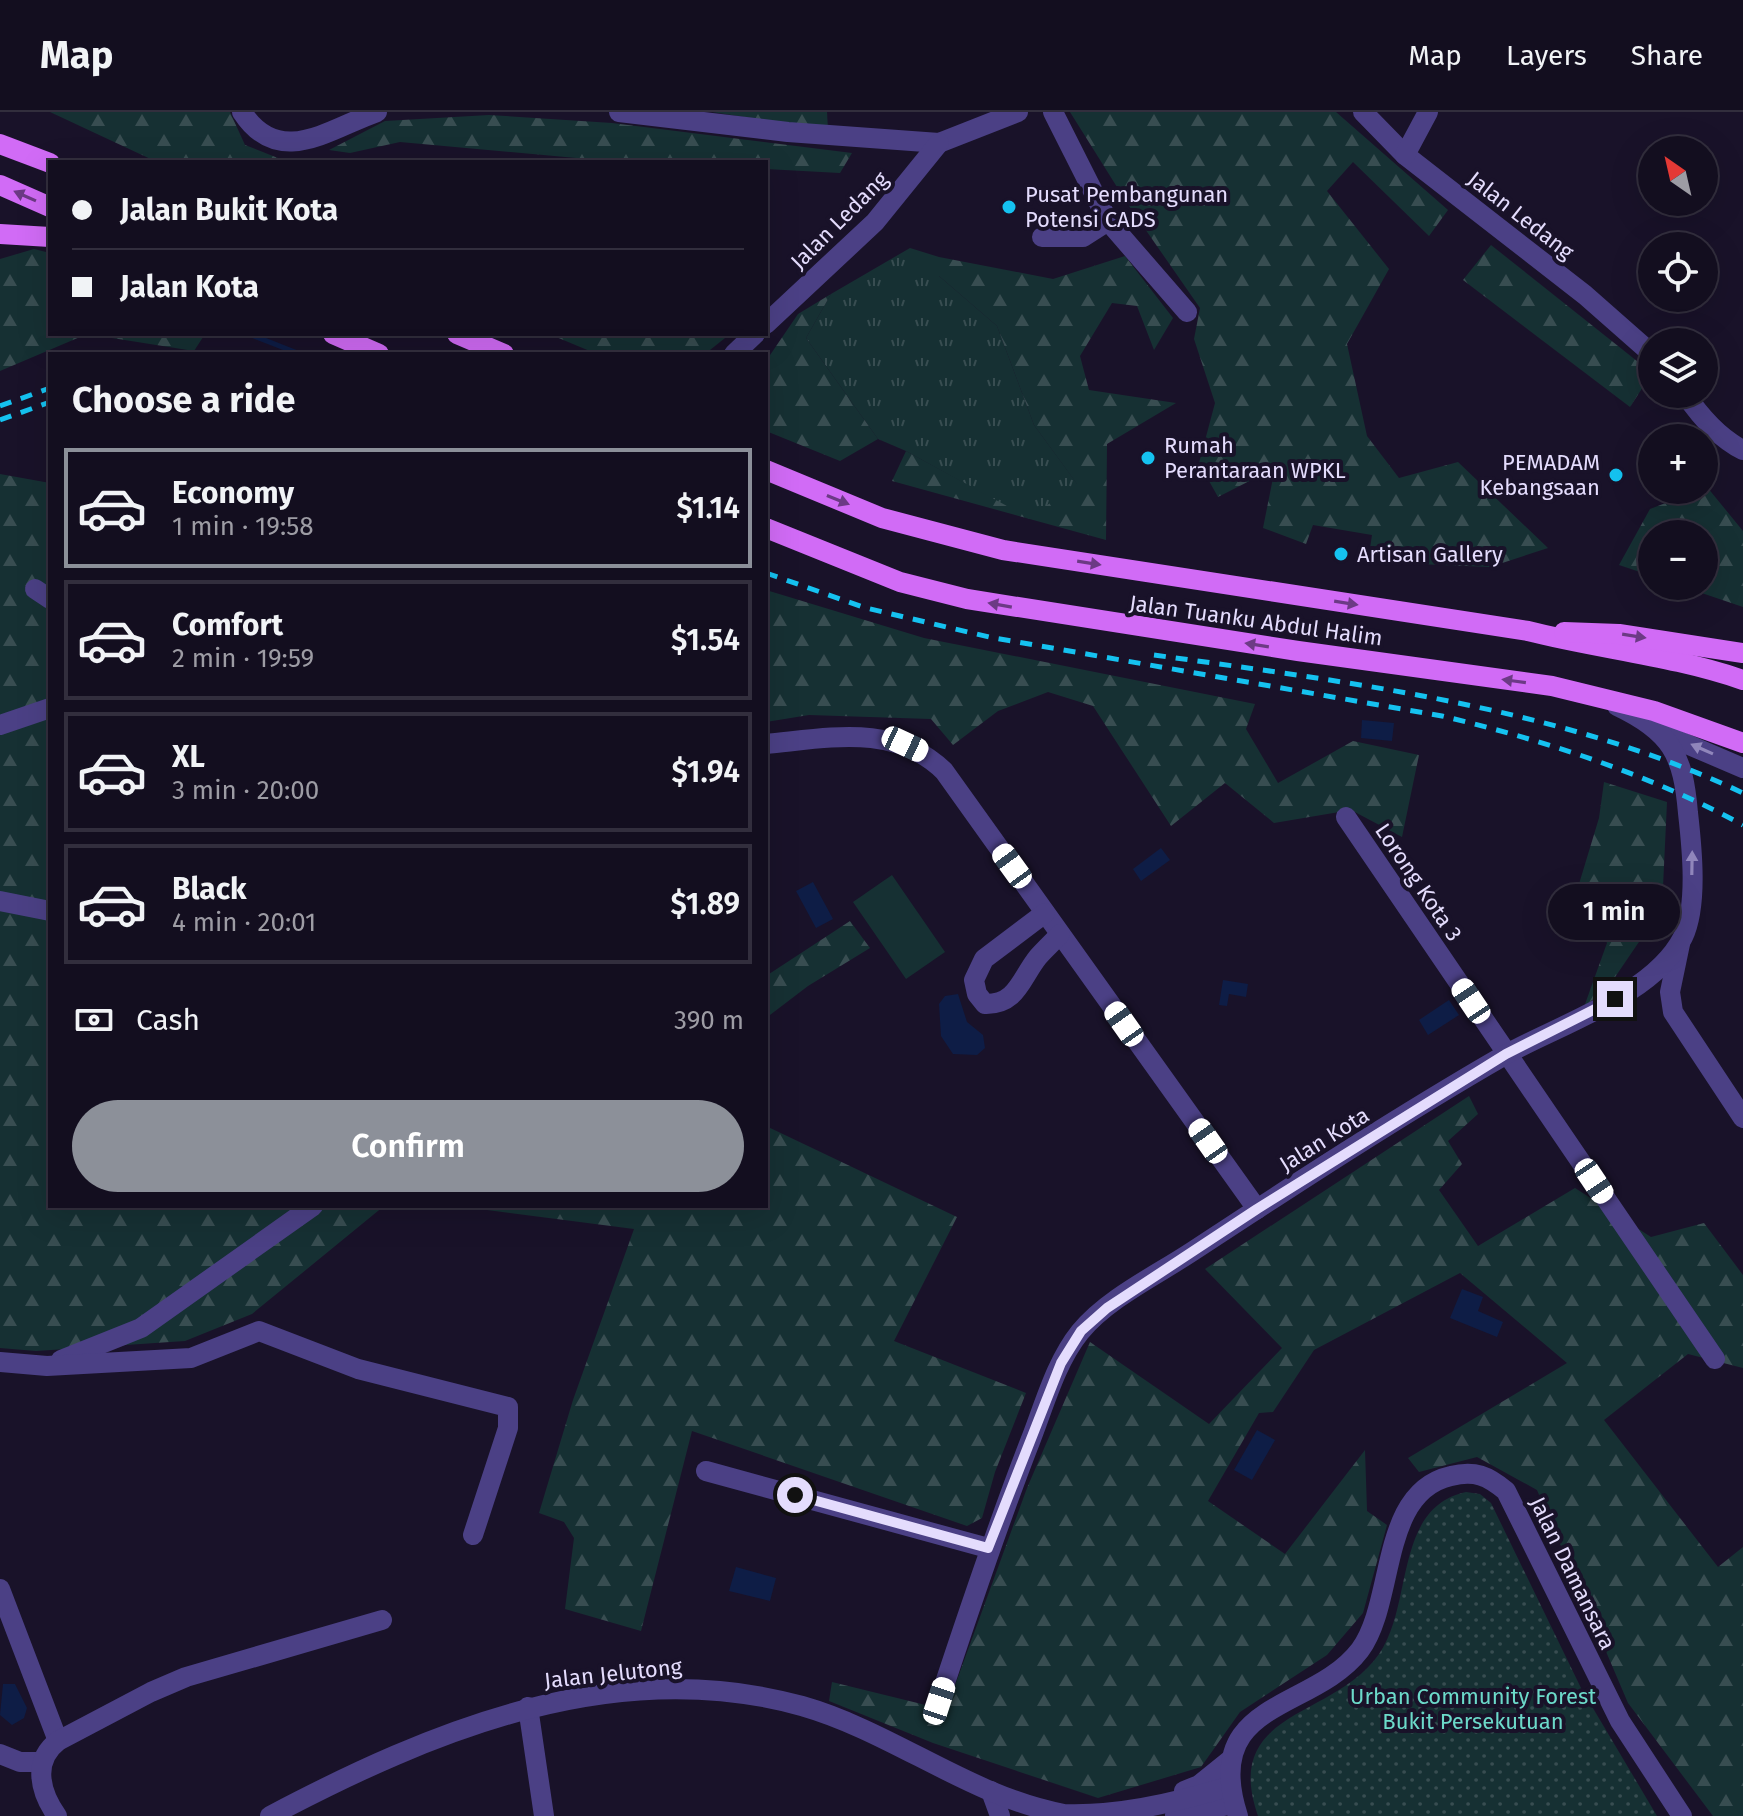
<!DOCTYPE html>
<meta charset="utf-8">
<style>
:root{--surface:#130e1f;--page:#1c1728;--text:#f1f3f6;--muted:#9d9ca4;--line:#322e3d;--accent:#8c9099}
body{margin:0;font-family:"Fira Sans",sans-serif;background:var(--page);color:var(--text);height:100vh;display:flex;flex-direction:column;font-size:30px;white-space:nowrap}
*{box-sizing:border-box;margin:0}
p{font-size:26px;color:var(--muted)}
.icon{flex:none;width:44px;height:44px;fill:none;stroke:currentColor;stroke-width:2;stroke-linecap:round;stroke-linejoin:round}
.map{position:relative;flex:1;overflow:hidden}
.details{position:absolute;left:48px;top:240px;width:720px;height:856px;display:flex;flex-direction:column;background:var(--surface);border-radius:0px;box-shadow:0 8px 32px #0002,0 0 0 2px var(--line)}
.details>*{flex:none}
.guide{position:absolute;left:48px;top:48px;width:720px;height:176px;border-radius:0px;box-shadow:0 8px 32px #0002,0 0 0 2px var(--line);display:grid;align-content:center;height:176px;padding:0 24px;background:var(--surface)}
.needle{width:52px;rotate:326deg}
.buttons{position:absolute;left:1638px;top:24px;display:grid;gap:16px}
.buttons a{display:grid;place-items:center;width:80px;height:80px;border-radius:50%;background:var(--surface);box-shadow:0 8px 32px #0002,0 0 0 2px var(--line);font-size:40px}
.end{position:absolute;width:36px;height:36px;margin:-18px;border:10px solid #e4dcfd;background:#111;box-shadow:0 0 0 4px #111}
.from{border-radius:50%}
.bubble{position:absolute;height:56px;border-radius:28px;background:var(--surface);box-shadow:0 8px 32px #0002,0 0 0 2px var(--line);font-size:26px;font-weight:600;line-height:56px;text-align:center}
.car{position:absolute;width:24px;height:48px;margin:-24px -12px;border-radius:10px;box-shadow:0 0 6px 2px #0007;background:linear-gradient(#fff 24%,#345 0 40%,#fff 0 76%,#345 0 86%,#fff 0)}
.guide b{display:flex;align-items:center;gap:28px;height:76px;font-size:30px}
.guide b+b{border-top:2px solid var(--line)}
.guide i{width:20px;height:20px;background:var(--text)}
ul{padding:0;list-style:none}
li{display:flex;align-items:center;gap:24px;height:120px;margin:0 16px 12px;padding:0 8px;border:4px solid var(--line);border-radius:0px}
li div{flex:1}
li b{display:block;font-size:30px}
li em{font-style:normal;font-weight:600}
li.current{border-color:var(--accent)}
li>.icon{width:72px;height:72px;stroke-width:1.5}
h2{padding:0 24px;font-size:36px;line-height:96px}
.pay{display:flex;align-items:center;gap:20px;height:88px;padding:0 24px;font-size:30px}
.pay p{margin-inline-start:auto}
.cta{display:flex;gap:16px;margin-top:auto;padding:16px 24px}
.cta a{flex:1;height:92px;border-radius:48px;background:var(--accent);color:#fff;font-size:32px;font-weight:600;line-height:92px;text-align:center}
header{display:flex;align-items:center;gap:48px;box-sizing:border-box;height:112px;padding:0 40px;background:var(--surface);border-bottom:2px solid var(--line)}
header strong{font-size:38px}
nav{display:flex;gap:44px;margin-inline-start:auto;font-size:28px}
.map>svg:first-child{display:block}
.grass{fill:url(#grass-tufts)}
.forest{fill:url(#forest-firs)}
.park{fill:url(#park-dots)}
.garden{fill:#163033}
.water{fill:#0e1d46}
.lines{fill:none;stroke-linecap:round;stroke-linejoin:round}
.stream{stroke:#0e1d46;stroke-width:5}
.minor{stroke:#4b4085;stroke-width:20}
.major{stroke:#d16bf6;stroke-width:20}
.rail{stroke:#15c2f0;stroke-width:5;stroke-dasharray:12 10;stroke-linecap:butt}
.oneway{fill:#6c3a85}
.oneway2{fill:#9086bb}
.route{stroke:#e4dcfd;stroke-width:10}
.poi-dot{fill:#15c2f0;stroke:#191229;stroke-width:3}
.labels{text-anchor:middle;stroke-width:8;stroke-linejoin:round;paint-order:stroke}
.poi-label{font-size:22px;fill:#e4dcfd;stroke:#191229;text-anchor:start}
.street-label{font-size:22px;fill:#e4dcfd;stroke:#191229}
.park-label{font-size:22px;fill:#6cdaca;stroke:#191229}
</style>
<header>
<strong>Map</strong>
<nav><a>Map</a><a>Layers</a><a>Share</a></nav>
</header>
<div class="map">
<svg width="1743" height="1704" viewBox="0 0 1743 1704">
<defs>
<pattern id="grass-tufts" width="24" height="20" patternUnits="userSpaceOnUse" patternTransform="scale(2)"><rect width="24" height="20" fill="#163033"/><path d="M3 7l-1-3M5 7V3M7 7l1-3M15 17l-1-3M17 17v-4M19 17l1-3" fill="none" stroke="#384d51"/></pattern>
<pattern id="forest-firs" width="22" height="20" patternUnits="userSpaceOnUse" patternTransform="scale(2)"><rect width="22" height="20" fill="#163033"/><path d="M5 1l3.5 6h-7zM16 11l3.5 6h-7z" fill="#384d51"/></pattern>
<pattern id="park-dots" width="8" height="8" patternUnits="userSpaceOnUse" patternTransform="scale(2)"><rect width="8" height="8" fill="#163033"/><path d="M2 2h.1M6 6h.1" fill="none" stroke="#384d51" stroke-width="1.8" stroke-linecap="round"/></pattern>
</defs>
<rect width="100%" height="100%" fill="#191229"/>
<path class="grass" d="M910,136L939,145V164L997,214L1034,313L1078,373L1029,407L906,339L878,327L806,226L831,182Z"/>
<g class="forest">
<path d="M50,0H230L245,33L288,50H157Z"/>
<path d="M712,0H827L828,18Z"/>
<path d="M1070,0H1336L1448,98L1429,124L1353,50L1327,79L1389,157L1347,232L1367,324L1399,366L1458,350L1548,436L1490,455L1368,450L1372,423L1313,413L1306,432L1263,416L1275,356L1218,385L1199,351L1215,291L1194,227L1200,196L1127,91Z"/>
<path d="M489,3L612,11L852,41L840,61L766,57V50H620L400,30L350,41L329,38L385,9Z"/>
<path d="M1491,133L1652,261L1630,295L1463,168Z"/>
<path d="M34,137L50,141V222H205L194,239L87,222L0,259V147Z"/>
<path d="M1125,144L1173,206L1154,238L1137,194L1112,191L1080,244L1089,278L1176,291L1107,332L1106,428L892,369L906,339L1029,406L1077,372L1034,313L997,214L939,164V145L1053,167Z"/>
<path d="M831,182L806,226L878,327L840,349L766,319V249L798,202Z"/>
<path d="M549,222H730L705,242H597Z"/>
<path d="M0,362L50,371V1094H384L252,1202L185,1229L36,1239L0,1236Z"/>
<path d="M1707,375L1743,419V495L1681,474H1704V422H1652V464L1619,453L1650,397Z"/>
<path d="M766,478L924,526L1255,592L1246,617L1278,671L1353,629L1419,643L1402,725L1351,698L1274,711L1225,671L1171,714L1093,594L1048,580L998,599L953,633L931,607L809,603L766,610Z"/>
<path d="M1604,670L1667,690L1662,796L1609,874L1584,895L1607,831L1579,772L1599,706Z"/>
<path d="M850,809L870,836L808,874L766,906V864Z"/>
<path d="M1469,984L1478,1002L1448,1029L1462,1052L1439,1078L1478,1134L1575,1076L1651,1125L1704,1111L1743,1163V1256L1688,1242L1604,1308L1718,1455L1743,1435V1704H1713L1628,1591L1537,1378L1477,1345L1419,1360L1408,1346L1567,1251L1460,1161L1314,1238L1273,1300L1259,1301L1208,1389L1285,1442L1365,1338L1367,1399L1387,1413L1363,1501L1327,1543L1240,1600L1201,1655L1098,1686L933,1631L829,1589L832,1570L946,1598L1027,1376L1090,1230L1209,1312L1282,1236L1205,1157Z"/>
<path d="M766,1014L957,1105L894,1229L1026,1281L995,1360L982,1406L967,1414L692,1319L641,1519L565,1497L574,1426L564,1410L539,1401L573,1288L634,1117L457,1094H766Z"/>
</g>
<path class="park" d="M1466,1380L1480,1382L1491,1391L1581,1576L1657,1704H1258C1221,1597 1333,1608 1379,1542C1414,1492 1393,1396 1466,1380Z"/>
<path class="garden" d="M892,763L945,840L906,867L853,790Z"/>
<g class="water">
<path d="M1362,608L1394,611L1392,629L1361,626Z"/>
<path d="M1161,736L1170,748L1141,769L1133,757Z"/>
<path d="M813,770L833,807L816,816L796,779Z"/>
<path d="M1223,868L1248,872L1246,885L1229,882L1227,894L1219,893Z"/>
<path d="M958,882L967,910L983,923L985,936L977,943L953,942L941,924L939,892L945,884Z"/>
<path d="M1449,888L1459,903L1428,923L1419,908Z"/>
<path d="M1462,1177L1483,1185L1478,1199L1503,1210L1497,1225L1450,1206Z"/>
<path d="M1257,1318L1275,1328L1252,1368L1234,1358Z"/>
<path d="M736,1455L776,1466L770,1489L729,1479Z"/>
<path d="M3,1572H15L27,1596L24,1606L12,1613L0,1603Z"/>
</g>
<g class="lines">
<path class="stream" d="M249,222L300,242"/>
<g class="minor">
<path d="M242,0C279,57 329,17 377,0"/>
<path d="M619,0L788,20L939,31L1018,0"/>
<path d="M1053,0L1108,109L1187,200"/>
<path d="M1363,0L1405,43L1585,183L1652,242"/>
<path d="M1405,43L1428,0"/>
<path d="M1042,125H1083L1108,109"/>
<path d="M766,212L875,110L939,31"/>
<path d="M734,242L755,222"/>
<path d="M1685,282C1700,304 1719,326 1743,338"/>
<path d="M35,477L50,487"/>
<path d="M0,613L50,596"/>
<path d="M1661,621L1743,656"/>
<path d="M766,632C829,626 895,611 944,659L1257,1097"/>
<path d="M1346,705L1715,1247"/>
<path d="M0,789L50,799"/>
<path d="M1045,801L984,847L974,868L977,882L985,892C1017,893 1021,866 1038,845C1045,837 1053,830 1060,822"/>
<path d="M1680,832L1670,880L1673,900L1743,1006"/>
<path d="M61,1248L141,1216L313,1094"/>
<path d="M0,1250L47,1254L191,1246L259,1219L358,1257L508,1295V1316L473,1423"/>
<path d="M706,1359L988,1436"/>
<path d="M0,1477L58,1629"/>
<path d="M939,1589C968,1501 997,1414 1031,1327C1045,1291 1056,1250 1080,1220C1108,1186 1157,1163 1193,1139C1295,1072 1399,1004 1505,943C1558,913 1654,883 1683,825C1698,794 1692,736 1688,701C1683,643 1672,620 1617,594"/>
<path d="M528,1595L544,1704"/>
<path d="M0,1642L20,1650H42"/>
<path d="M991,1679L1000,1704"/>
<path d="M1184,1679L1199,1673L1230,1648"/>
<path d="M1175,1703L1234,1692"/>
<path d="M57,1704C40,1680 32,1649 58,1629L151,1580L186,1565L382,1508"/>
<path d="M270,1704C433,1618 615,1542 802,1594C893,1620 971,1685 1064,1702C1118,1704 1179,1690 1230,1674"/>
<path d="M1238,1704C1200,1587 1313,1600 1360,1538C1396,1489 1379,1380 1451,1364C1475,1358 1488,1364 1506,1379L1620,1609L1682,1704"/>
</g>
<g class="major">
<path d="M0,32L50,51"/>
<path d="M0,73L50,95"/>
<path d="M0,122L50,125"/>
<path d="M333,222L379,242"/>
<path d="M457,222L504,242"/>
<path d="M766,358L882,406L1003,438L1528,519C1599,537 1674,544 1743,568"/>
<path d="M766,416L900,470L967,487L1298,539L1552,574L1654,599L1743,631"/>
<path d="M1564,520L1619,522L1743,541"/>
</g>
<g class="rail">
<path d="M0,294L50,276"/>
<path d="M0,308L50,290"/>
<path d="M766,461L866,496L989,525L1442,604C1547,629 1648,662 1743,713"/>
<path d="M1154,543C1350,570 1563,596 1743,681"/>
</g>
</g>
<defs><path id="oneway-solid" d="M-6-.8H1V-3.2L6.5 0L1 3.2V.8H-6Z" transform="scale(2)"/></defs>
<g class="oneway">
<use href="#oneway-solid" transform="translate(25 84) rotate(-156)"/>
<use href="#oneway-solid" transform="translate(838 388) rotate(22)"/>
<use href="#oneway-solid" transform="translate(1089 451) rotate(9)"/>
<use href="#oneway-solid" transform="translate(1346 491) rotate(9)"/>
<use href="#oneway-solid" transform="translate(1000 493) rotate(-170)"/>
<use href="#oneway-solid" transform="translate(1634 524) rotate(9)"/>
<use href="#oneway-solid" transform="translate(1257 533) rotate(-171)"/>
<use href="#oneway-solid" transform="translate(1514 569) rotate(-172)"/>
</g>
<g class="oneway2">
<use href="#oneway-solid" transform="translate(1702 637) rotate(-156)"/>
<use href="#oneway-solid" transform="translate(1692 751) rotate(-89)"/>
</g>
<g class="lines">
<path class="route" d="M795,1383L988,1436L1061,1251L1081,1219L1107,1196L1257,1097L1506,942L1615,887"/>
</g>
<g class="poi-dot">
<circle cx="1009" cy="95" r="8"/>
<circle cx="1148" cy="346" r="8"/>
<circle cx="1616" cy="363" r="8"/>
<circle cx="1341" cy="442" r="8"/>
</g>
<g class="labels">
<g class="poi-label">
<text x="1025" y="90">Pusat Pembangunan<tspan x="1025" dy="25">Potensi CADS</tspan></text>
<text x="1164" y="341">Rumah<tspan x="1164" dy="25">Perantaraan WPKL</tspan></text>
<text x="1600" y="358" text-anchor="end">PEMADAM<tspan x="1600" dy="25">Kebangsaan</tspan></text>
<text x="1357" y="450">Artisan Gallery</text>
</g>
<g class="street-label">
<text transform="translate(1521 103) rotate(38)" y="8">Jalan Ledang</text>
<text transform="translate(839 108) rotate(-45)" y="8">Jalan Ledang</text>
<text transform="translate(1256 508) rotate(8)" y="8">Jalan Tuanku Abdul Halim</text>
<text transform="translate(1419 770) rotate(56)" y="8">Lorong Kota 3</text>
<text transform="translate(1324 1027) rotate(-32)" y="8">Jalan Kota</text>
<text transform="translate(1573 1461) rotate(64)" y="8">Jalan Damansara</text>
<text transform="translate(613 1561) rotate(-6)" y="8">Jalan Jelutong</text>
</g>
<g class="park-label">
<text x="1473" y="1592">Urban Community Forest<tspan x="1473" dy="25">Bukit Persekutuan</tspan></text>
</g>
</g>
</svg>
<div class="buttons">
<a><svg class="needle" viewBox="-14 -14 28 28"><path d="M0-13l5 13h-10z" fill="#e53935"/><path d="M0 13l5-13h-10z" fill="#9d9ca4"/></svg></a>
<a><svg class="icon" aria-label="locate" viewBox="0 0 24 24"><circle cx="12" cy="12" r="6"/><path d="M12 2v4M12 18v4M2 12h4M18 12h4"/></svg></a>
<a><svg class="icon" aria-label="layers" viewBox="0 0 24 24"><path d="M12 4l9 5-9 5-9-5zM3 14l9 5 9-5"/></svg></a>
<a>+</a>
<a>−</a>
</div>
<i class="end from" style="left:795px;top:1383px"></i>
<i class="end" style="left:1615px;top:887px"></i>
<div class="bubble" style="left:1548px;top:772px;width:132px">1 min</div>
<i class="car" style="left:905px;top:632px;rotate:115deg"></i>
<i class="car" style="left:1012px;top:754px;rotate:324deg"></i>
<i class="car" style="left:1471px;top:889px;rotate:326deg"></i>
<i class="car" style="left:1124px;top:912px;rotate:325deg"></i>
<i class="car" style="left:1208px;top:1029px;rotate:325deg"></i>
<i class="car" style="left:1594px;top:1069px;rotate:146deg"></i>
<i class="car" style="left:939px;top:1589px;rotate:18deg"></i>
<div class="guide">
<b><i class="from"></i>Jalan Bukit Kota</b>
<b><i></i>Jalan Kota</b>
</div>
<section class="details">
<h2>Choose a ride</h2>
<ul>
<li class="current"><svg class="icon" aria-label="car" viewBox="0 0 24 24"><path d="M5 17H2v-5l4-1 3-4h7l3 4 3 1v5h-3M9 17h6M6 11h13"/><circle cx="7" cy="17" r="2"/><circle cx="17" cy="17" r="2"/></svg><div><b>Economy</b><p>1 min · 19:58</p></div><em>$1.14</em></li>
<li><svg class="icon" aria-label="car" viewBox="0 0 24 24"><path d="M5 17H2v-5l4-1 3-4h7l3 4 3 1v5h-3M9 17h6M6 11h13"/><circle cx="7" cy="17" r="2"/><circle cx="17" cy="17" r="2"/></svg><div><b>Comfort</b><p>2 min · 19:59</p></div><em>$1.54</em></li>
<li><svg class="icon" aria-label="car" viewBox="0 0 24 24"><path d="M5 17H2v-5l4-1 3-4h7l3 4 3 1v5h-3M9 17h6M6 11h13"/><circle cx="7" cy="17" r="2"/><circle cx="17" cy="17" r="2"/></svg><div><b>XL</b><p>3 min · 20:00</p></div><em>$1.94</em></li>
<li><svg class="icon" aria-label="car" viewBox="0 0 24 24"><path d="M5 17H2v-5l4-1 3-4h7l3 4 3 1v5h-3M9 17h6M6 11h13"/><circle cx="7" cy="17" r="2"/><circle cx="17" cy="17" r="2"/></svg><div><b>Black</b><p>4 min · 20:01</p></div><em>$1.89</em></li>
</ul>
<div class="pay"><svg class="icon" aria-label="cash" viewBox="0 0 24 24"><path d="M3 7h18v10H3z"/><circle cx="12" cy="12" r="2"/></svg>Cash<p>390 m</p></div>
<div class="cta"><a>Confirm</a></div>
</section>
</div>
